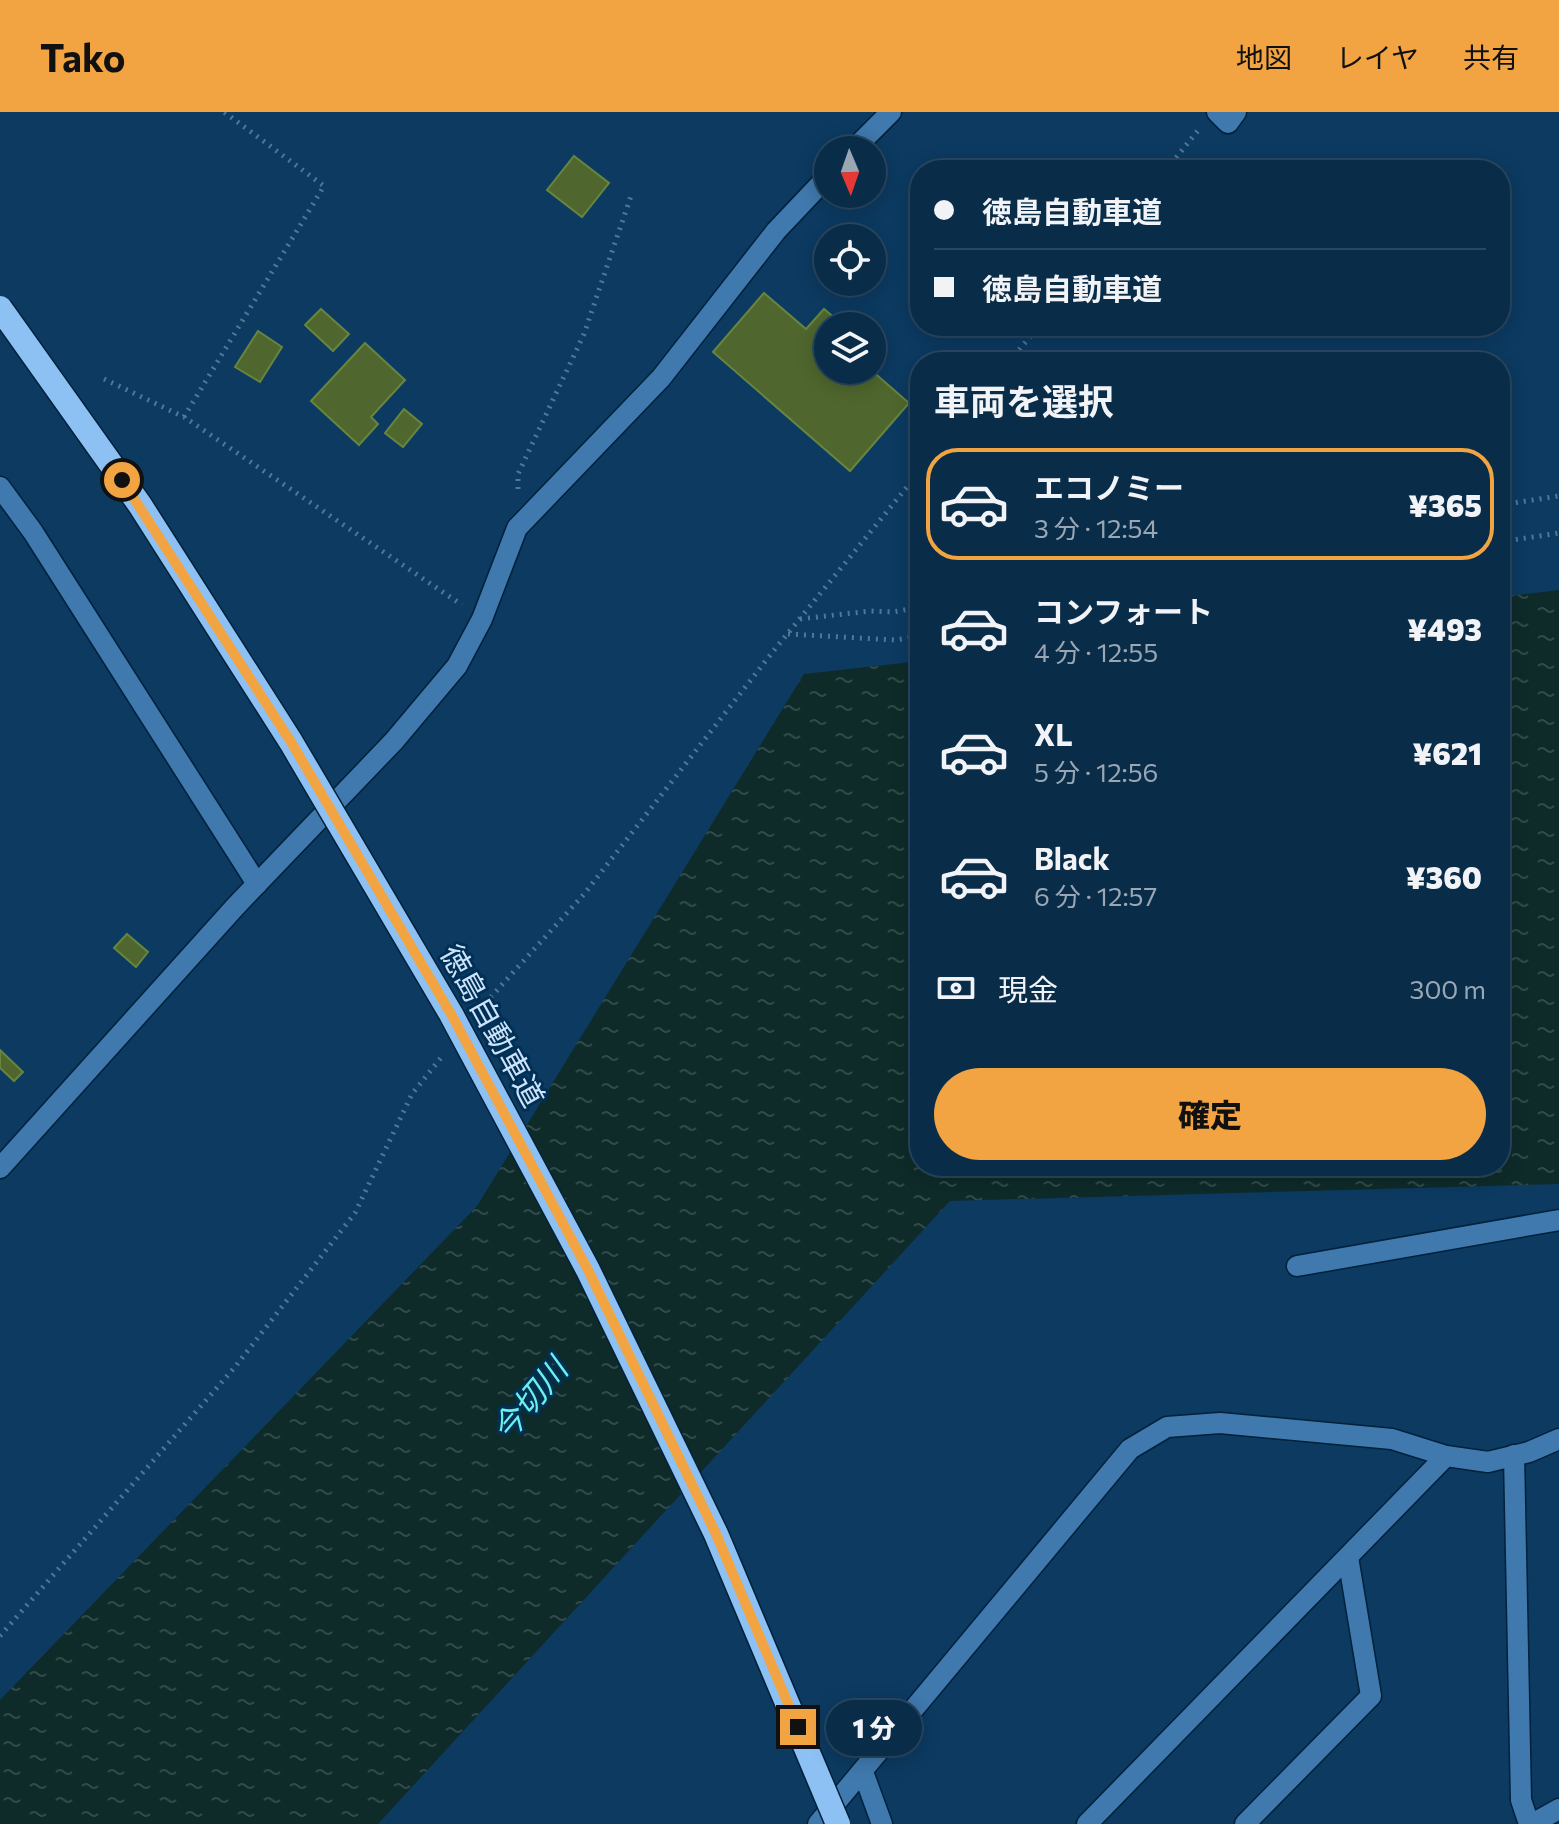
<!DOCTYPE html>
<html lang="ja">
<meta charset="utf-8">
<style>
:root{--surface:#092c49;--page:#123450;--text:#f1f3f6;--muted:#99a7b4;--line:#294861;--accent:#f3a442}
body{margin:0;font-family:Commissioner,"Noto Sans JP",sans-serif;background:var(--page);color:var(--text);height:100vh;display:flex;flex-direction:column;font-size:30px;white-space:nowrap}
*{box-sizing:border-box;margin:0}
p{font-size:26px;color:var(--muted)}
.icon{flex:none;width:44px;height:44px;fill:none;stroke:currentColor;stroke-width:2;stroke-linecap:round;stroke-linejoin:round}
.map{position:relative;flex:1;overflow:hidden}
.panel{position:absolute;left:910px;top:240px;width:600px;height:824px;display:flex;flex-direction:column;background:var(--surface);border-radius:32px;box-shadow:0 4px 20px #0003,0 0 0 2px var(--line)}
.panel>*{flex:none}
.top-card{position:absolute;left:910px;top:48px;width:600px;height:176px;border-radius:32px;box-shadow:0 4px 20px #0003,0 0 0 2px var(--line);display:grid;align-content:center;height:176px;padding:0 24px;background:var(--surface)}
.needle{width:52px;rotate:178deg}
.tools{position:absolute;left:814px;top:24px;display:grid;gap:16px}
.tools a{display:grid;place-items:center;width:72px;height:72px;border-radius:50%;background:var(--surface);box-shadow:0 4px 20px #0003,0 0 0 2px var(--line);font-size:40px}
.end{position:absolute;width:36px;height:36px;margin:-18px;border:10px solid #f3a442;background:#111;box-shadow:0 0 0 4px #111}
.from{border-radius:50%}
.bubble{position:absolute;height:56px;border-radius:28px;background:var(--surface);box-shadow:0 4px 20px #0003,0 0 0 2px var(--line);font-size:26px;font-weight:800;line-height:56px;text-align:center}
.top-card b{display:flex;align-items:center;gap:28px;height:76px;font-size:30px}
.top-card b+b{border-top:2px solid var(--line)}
.top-card i{width:20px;height:20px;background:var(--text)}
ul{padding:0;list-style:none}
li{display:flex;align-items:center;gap:24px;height:112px;margin:0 16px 12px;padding:0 8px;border:4px solid transparent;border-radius:32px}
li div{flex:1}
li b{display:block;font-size:30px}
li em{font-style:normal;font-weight:800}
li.current{border-color:var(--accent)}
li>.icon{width:72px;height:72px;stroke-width:1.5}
h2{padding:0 24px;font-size:36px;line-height:96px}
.pay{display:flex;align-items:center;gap:20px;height:88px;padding:0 24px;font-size:30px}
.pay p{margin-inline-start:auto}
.button{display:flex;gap:16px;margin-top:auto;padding:16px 24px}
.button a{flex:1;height:92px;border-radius:48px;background:var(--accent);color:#111;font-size:32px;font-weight:800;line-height:92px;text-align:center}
header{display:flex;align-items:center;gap:48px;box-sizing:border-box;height:112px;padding:0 40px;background:var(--accent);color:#111}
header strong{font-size:38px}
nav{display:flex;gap:44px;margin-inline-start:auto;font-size:28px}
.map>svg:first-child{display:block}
.water{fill:url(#water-ripples)}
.building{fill:#4f672e;stroke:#67853f;stroke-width:2}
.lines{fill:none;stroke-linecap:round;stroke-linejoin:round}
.street-casing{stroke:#02213b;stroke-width:23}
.secondary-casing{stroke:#02213b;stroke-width:23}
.path{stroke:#517798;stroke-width:5;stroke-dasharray:2 6;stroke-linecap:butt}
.street{stroke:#4079ae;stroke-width:20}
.secondary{stroke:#4079ae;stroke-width:20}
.highway-bridge-casing{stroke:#02213b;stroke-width:27;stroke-linecap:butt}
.highway-bridge{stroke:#8dc1f4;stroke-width:24}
.route{stroke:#f3a442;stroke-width:10}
.labels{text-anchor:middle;stroke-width:6;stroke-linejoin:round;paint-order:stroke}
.street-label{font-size:30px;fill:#cce3fb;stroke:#003055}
.water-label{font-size:32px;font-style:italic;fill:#6bf1e7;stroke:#003055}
</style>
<header>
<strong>Tako</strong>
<nav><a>地図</a><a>レイヤ</a><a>共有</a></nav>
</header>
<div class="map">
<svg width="1559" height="1712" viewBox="0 0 1559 1712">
<defs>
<pattern id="water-ripples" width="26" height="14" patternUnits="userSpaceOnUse" patternTransform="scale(2)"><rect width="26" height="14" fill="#0e2b29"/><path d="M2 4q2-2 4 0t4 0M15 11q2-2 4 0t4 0" fill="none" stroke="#304a49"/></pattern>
</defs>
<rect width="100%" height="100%" fill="#0c3a61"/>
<path class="water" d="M1559,478V1072L950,1089L378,1712H0V1588L477,1094L804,562L920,549V1054H1500V485Z"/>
<g class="building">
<path d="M574,44L609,71L582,105L547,78Z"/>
<path d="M764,181L806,217L824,197L844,214H828V258H871L909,291L850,359L713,240Z"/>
<path d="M321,197L349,222L333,239L305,213Z"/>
<path d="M258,219L282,235L260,270L235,255Z"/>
<path d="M365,231L405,268L371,305L378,312L359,333L311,289Z"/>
<path d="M404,297L422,312L403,335L385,321Z"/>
<path d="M127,822L148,840L136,855L114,836Z"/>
<path d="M0,938L23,960L14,969L0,956Z"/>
</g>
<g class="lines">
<g class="street-casing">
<g id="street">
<path d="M1217,0L1228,11L1236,0"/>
<path d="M853,38L891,0"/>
<path d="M0,1056L235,795L394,629L457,554L482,507L517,416L661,266L776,119L828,64"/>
<path d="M1297,1154L1559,1108"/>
<path d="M1514,1343L1521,1688L1529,1712"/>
<path d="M863,1660L882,1712"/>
<path d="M1087,1712L1446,1344"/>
<path d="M1245,1712L1371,1584L1348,1445"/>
<path d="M1532,1712L1559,1697"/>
</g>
</g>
<g class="secondary-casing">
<g id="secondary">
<path d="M0,375L33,420L257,772"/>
<path d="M818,1712L1130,1337L1167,1315L1220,1311L1392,1327L1446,1344L1488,1350L1529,1340L1559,1327"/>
</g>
</g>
<g class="path">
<path d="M1166,58L1200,16"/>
<path d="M1009,250L1039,214"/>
<path d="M104,267L184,305L462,493"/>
<path d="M184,305L324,74L224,0"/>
<path d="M518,377V362L584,222L632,81"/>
<path d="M1500,393L1559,384"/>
<path d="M1500,430L1559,421"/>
<path d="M800,507L870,499L893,500L920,495"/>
<path d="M788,522L895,528L920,524"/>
<path d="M480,897L585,781L771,542L920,359"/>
<path d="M0,1524L235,1255L355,1101L412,982L444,942"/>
</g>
<use href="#street" class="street"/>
<use href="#secondary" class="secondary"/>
<g class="highway-bridge-casing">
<path id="highway-bridge" d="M0,196L140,393L291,630L451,902L588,1158L716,1422L838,1712"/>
</g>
<use href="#highway-bridge" class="highway-bridge"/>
</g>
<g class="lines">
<path class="route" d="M122,368L291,630L451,902L588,1158L716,1422L798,1615"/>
</g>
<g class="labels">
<g class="street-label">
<text transform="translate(492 914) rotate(61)" y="10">徳島自動車道</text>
</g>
<g class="water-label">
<text transform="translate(530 1288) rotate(-50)" y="11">今切川</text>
</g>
</g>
</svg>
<div class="tools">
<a><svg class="needle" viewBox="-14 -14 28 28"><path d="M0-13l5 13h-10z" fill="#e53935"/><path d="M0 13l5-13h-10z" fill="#99a7b4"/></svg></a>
<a><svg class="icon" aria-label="locate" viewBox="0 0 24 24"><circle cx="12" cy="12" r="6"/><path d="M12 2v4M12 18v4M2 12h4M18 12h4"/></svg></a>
<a><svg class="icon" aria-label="layers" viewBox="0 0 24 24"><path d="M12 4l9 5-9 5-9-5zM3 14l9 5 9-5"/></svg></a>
</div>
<i class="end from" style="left:122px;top:368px"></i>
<i class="end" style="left:798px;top:1615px"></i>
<div class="bubble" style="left:826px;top:1588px;width:96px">1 分</div>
<div class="top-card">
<b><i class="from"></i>徳島自動車道</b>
<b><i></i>徳島自動車道</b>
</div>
<section class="panel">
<h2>車両を選択</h2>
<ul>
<li class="current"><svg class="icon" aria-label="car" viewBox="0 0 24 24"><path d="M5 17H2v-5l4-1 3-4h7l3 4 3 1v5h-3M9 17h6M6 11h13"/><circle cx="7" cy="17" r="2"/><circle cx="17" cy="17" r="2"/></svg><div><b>エコノミー</b><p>3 分 · 12:54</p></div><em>¥365</em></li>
<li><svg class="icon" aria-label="car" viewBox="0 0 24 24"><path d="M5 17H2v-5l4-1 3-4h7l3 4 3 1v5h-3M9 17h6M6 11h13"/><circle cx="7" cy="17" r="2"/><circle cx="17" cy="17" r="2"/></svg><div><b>コンフォート</b><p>4 分 · 12:55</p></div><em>¥493</em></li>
<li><svg class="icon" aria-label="car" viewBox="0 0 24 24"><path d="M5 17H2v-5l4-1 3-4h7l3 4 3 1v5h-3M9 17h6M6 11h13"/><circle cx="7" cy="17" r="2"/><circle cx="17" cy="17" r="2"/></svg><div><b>XL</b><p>5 分 · 12:56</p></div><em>¥621</em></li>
<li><svg class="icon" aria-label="car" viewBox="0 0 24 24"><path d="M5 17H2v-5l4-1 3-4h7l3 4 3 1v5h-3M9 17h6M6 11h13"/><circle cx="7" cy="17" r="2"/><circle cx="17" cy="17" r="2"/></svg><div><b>Black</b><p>6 分 · 12:57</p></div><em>¥360</em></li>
</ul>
<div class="pay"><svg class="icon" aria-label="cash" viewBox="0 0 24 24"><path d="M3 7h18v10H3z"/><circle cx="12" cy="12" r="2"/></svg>現金<p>300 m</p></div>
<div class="button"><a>確定</a></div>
</section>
</div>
